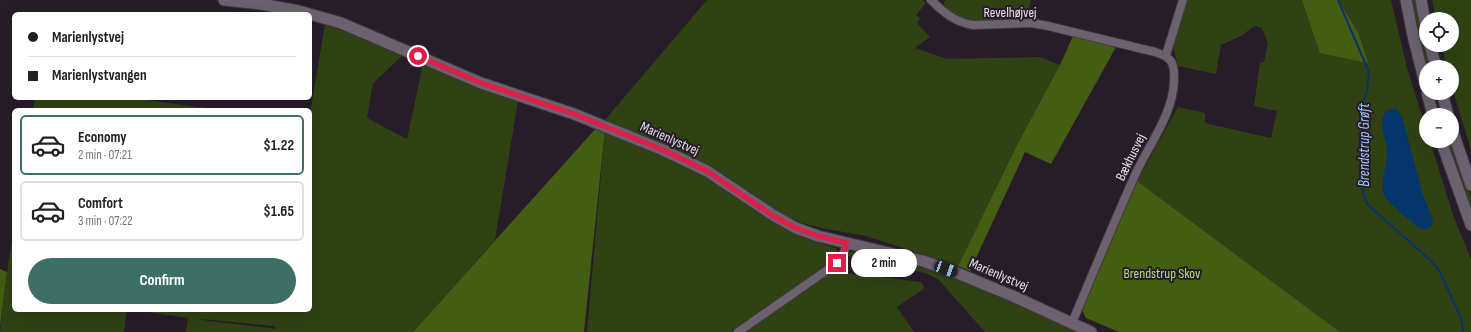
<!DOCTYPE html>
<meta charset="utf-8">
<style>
:root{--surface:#fff;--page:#f6f6f6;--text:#222;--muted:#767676;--line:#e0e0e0;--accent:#3d6f66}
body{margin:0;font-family:"Sofia Sans Condensed",sans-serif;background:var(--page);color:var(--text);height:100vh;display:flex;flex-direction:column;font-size:15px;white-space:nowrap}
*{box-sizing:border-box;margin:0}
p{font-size:13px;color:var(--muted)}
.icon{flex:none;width:22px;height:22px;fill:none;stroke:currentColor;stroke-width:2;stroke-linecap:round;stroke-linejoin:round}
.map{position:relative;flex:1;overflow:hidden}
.details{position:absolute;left:12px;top:108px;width:300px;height:204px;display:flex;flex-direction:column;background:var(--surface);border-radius:6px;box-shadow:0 4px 16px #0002}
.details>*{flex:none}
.guide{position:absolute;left:12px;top:12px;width:300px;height:88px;border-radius:6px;box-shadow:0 4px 16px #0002;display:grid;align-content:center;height:88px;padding:0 16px;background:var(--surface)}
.fabs{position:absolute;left:1419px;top:12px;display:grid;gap:8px}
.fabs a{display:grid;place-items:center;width:40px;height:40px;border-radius:50%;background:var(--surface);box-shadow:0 4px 16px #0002;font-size:20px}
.end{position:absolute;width:18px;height:18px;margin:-9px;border:5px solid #e11d48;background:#fff;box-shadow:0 0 0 2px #fff}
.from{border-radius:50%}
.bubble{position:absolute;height:28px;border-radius:14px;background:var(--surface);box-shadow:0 4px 16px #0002;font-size:13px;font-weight:700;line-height:28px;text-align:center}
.car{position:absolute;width:12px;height:24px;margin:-12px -6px;border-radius:5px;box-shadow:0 0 3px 1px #0007;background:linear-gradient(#222 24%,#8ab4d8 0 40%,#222 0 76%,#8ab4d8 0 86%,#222 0)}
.guide b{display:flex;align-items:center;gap:14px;height:38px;font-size:15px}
.guide b+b{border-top:1px solid var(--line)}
.guide i{width:10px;height:10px;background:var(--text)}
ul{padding:7px 0 0;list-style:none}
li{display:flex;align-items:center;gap:12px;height:60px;margin:0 8px 6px;padding:0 8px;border:2px solid var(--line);border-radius:6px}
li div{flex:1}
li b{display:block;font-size:15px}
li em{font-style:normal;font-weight:700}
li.active{border-color:var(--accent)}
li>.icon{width:36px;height:36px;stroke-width:1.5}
.cta{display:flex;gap:8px;margin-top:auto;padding:8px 16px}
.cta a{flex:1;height:46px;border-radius:24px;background:var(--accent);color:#fff;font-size:16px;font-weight:700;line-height:46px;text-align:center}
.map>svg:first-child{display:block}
.green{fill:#304214;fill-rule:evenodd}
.forest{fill:#435e13}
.water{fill:#05366b}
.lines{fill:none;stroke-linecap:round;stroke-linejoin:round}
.stream{stroke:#05366b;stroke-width:2}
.street-casing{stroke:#3f3740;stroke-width:10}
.secondary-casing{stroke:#3f3740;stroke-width:13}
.street{stroke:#6c616f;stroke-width:8}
.secondary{stroke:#6c616f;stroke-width:11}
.route{stroke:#e11d48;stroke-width:5}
.labels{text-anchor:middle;stroke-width:4;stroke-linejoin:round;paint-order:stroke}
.street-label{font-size:14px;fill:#e7e0e8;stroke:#261d29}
.park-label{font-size:14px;fill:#b4df7c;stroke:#261d29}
.water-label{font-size:15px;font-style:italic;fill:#a1c7f8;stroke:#261d29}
</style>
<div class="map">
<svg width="1471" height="332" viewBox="0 0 1471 332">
<rect width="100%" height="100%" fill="#261d29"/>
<g class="green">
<path d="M707,0H922L926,3L916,15L920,19L917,23L930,37L915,48L947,59L1039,57L1060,65L1019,141L958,266L866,236L827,229L802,223L778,211L714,168L678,150L604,121Z"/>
<path d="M945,0H1031L1027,17L980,21L960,19L943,6Z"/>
<path d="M1187,0H1302L1311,24L1358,32L1338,0H1391L1407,68L1426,129V141H1430L1453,215L1471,259V332H1340L1137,181L1178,107L1205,113V123L1271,138L1277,111L1254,106L1260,63L1264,62L1268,43L1262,28L1256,26L1251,28L1243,35L1221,45L1216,74L1178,66L1173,46Z"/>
<path d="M1411,0H1417L1431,67H1426V71Z"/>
<path d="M1432,0H1471V150L1452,87V67H1446L1442,45H1452V19H1436Z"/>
<path d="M325,24L396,51L403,55L373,83L367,118L407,139L423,64L469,85L518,101L495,240L413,332H186L188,318L134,310H310V114ZM201,319L274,326L276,329L201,320Z"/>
<path d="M35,98H131L221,110H33Z"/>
<path d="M605,129L691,168L723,186L781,227L803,237L837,249L838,257L731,332H587Z"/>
<path d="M1445,141H1452L1471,197V214Z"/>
<path d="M14,228V310H127L124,332H0L7,272Z"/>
<path d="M857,251L916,265L951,276L1080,332H985L938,279L925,273L904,268L886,269L874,266L851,257L848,255L850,252Z"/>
<path d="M831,271L921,282L925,288L897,307L914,332H744Z"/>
</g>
<g class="forest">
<path d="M1302,0H1338L1358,32L1368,63L1320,53Z"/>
<path d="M1073,36L1116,47L1051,164L1025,152L970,271L958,266L1019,141L1060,65Z"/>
<path d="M598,126L605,129L584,332H413Z"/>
<path d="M1137,181L1340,332H1119L1086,318L1082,310Z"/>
<path d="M0,269L7,272L0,327Z"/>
</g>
<path class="water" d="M1390,109H1396L1402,116L1422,192L1433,220L1431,227L1426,229H1420C1413,223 1390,205 1386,198C1378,186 1387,168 1387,155C1388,143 1381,132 1382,121C1383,116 1385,111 1390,109Z"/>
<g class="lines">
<path class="stream" d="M1338,0L1369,72L1367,91L1363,103L1362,161L1363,192L1367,204L1429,259L1439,270L1461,318L1463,332"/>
<g class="street-casing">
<g id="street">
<path d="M931,0C944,13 955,22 973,25L1032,23L1048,26L1155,52C1172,57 1175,63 1174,81C1173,114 1150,143 1136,173C1114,222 1093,273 1072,323"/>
<path d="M1166,55L1183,0"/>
<path d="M738,332L837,263L843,255L847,243"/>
</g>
</g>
<g class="secondary-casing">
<g id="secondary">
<path d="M224,0L261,4L299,11L341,23L481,83L574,114L663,150L707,171L773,215L796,228L818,236L923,261L957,273L1015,297L1091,332"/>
<path d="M1406,0L1413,36L1426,87"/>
<path d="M1421,0L1426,27"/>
<path d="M1430,45L1436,67"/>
<path d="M1427,93L1433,115"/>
<path d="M1442,93L1448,115"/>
<path d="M1452,129L1471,185"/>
<path d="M1441,141L1471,225"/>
</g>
</g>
<use href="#street" class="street"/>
<use href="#secondary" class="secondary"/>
</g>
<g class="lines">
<path class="route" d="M418,56L481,83L574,114L663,150L707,171L773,216L796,228L818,236L847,243L842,255L837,263"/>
</g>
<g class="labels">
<g class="street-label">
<text x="1010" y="17">Revelhøjvej</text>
<text transform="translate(670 138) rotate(24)" y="5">Marienlystvej</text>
<text transform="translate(1130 157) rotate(-64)" y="5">Bækhusvej</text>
<text transform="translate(999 274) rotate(23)" y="5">Marienlystvej</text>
</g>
<g class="park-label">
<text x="1162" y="278">Brendstrup Skov</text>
</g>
<g class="water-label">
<text transform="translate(1364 145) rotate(-90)" y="5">Brendstrup Grøft</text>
</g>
</g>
</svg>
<div class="fabs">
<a><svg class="icon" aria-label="locate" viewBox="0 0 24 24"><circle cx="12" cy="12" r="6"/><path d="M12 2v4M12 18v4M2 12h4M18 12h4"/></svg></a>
<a>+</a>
<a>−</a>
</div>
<i class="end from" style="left:418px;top:56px"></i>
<i class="end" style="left:837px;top:263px"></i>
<div class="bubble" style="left:851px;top:249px;width:66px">2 min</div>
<i class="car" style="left:946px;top:269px;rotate:110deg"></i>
<div class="guide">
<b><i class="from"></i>Marienlystvej</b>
<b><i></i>Marienlystvangen</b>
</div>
<section class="details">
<ul>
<li class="active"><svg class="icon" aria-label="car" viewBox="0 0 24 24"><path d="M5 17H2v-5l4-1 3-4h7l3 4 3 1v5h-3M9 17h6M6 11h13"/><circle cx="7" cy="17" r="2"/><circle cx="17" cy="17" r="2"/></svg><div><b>Economy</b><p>2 min · 07:21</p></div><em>$1.22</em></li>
<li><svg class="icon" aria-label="car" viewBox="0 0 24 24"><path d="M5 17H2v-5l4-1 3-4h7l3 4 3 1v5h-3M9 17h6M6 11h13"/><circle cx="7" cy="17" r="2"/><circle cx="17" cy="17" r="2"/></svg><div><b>Comfort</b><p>3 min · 07:22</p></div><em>$1.65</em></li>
</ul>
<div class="cta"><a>Confirm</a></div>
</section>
</div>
